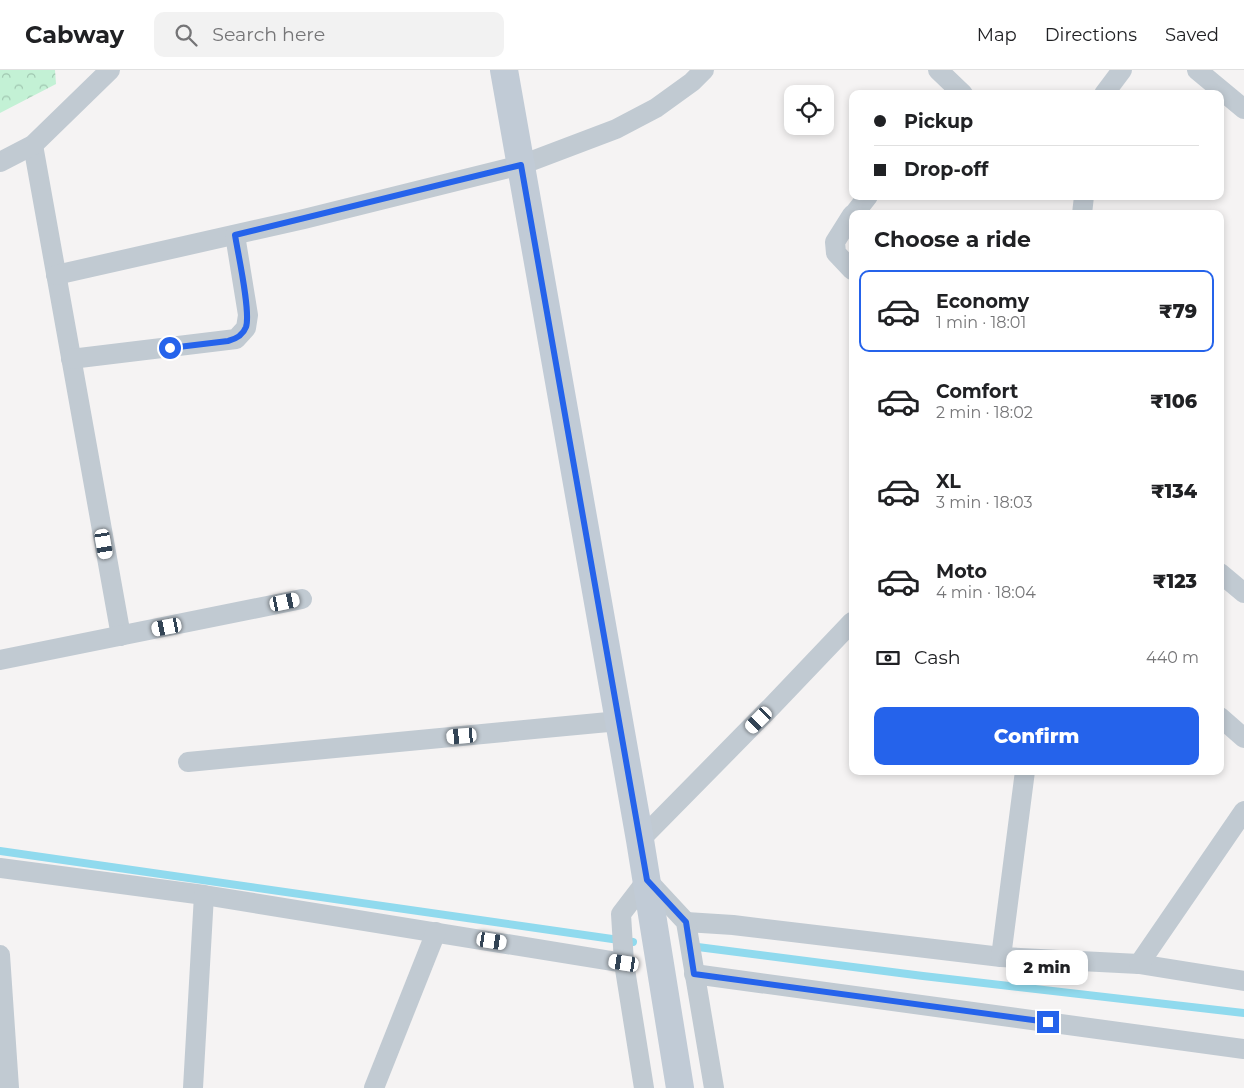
<!DOCTYPE html>
<meta charset="utf-8">
<style>
:root{--surface:#fff;--page:#f2f2f2;--text:#202124;--muted:#757577;--line:#e0e0e0;--accent:#2563eb}
body{margin:0;font-family:Montserrat,sans-serif;background:var(--page);color:var(--text);height:100vh;display:flex;flex-direction:column;font-size:19px;white-space:nowrap}
*{box-sizing:border-box;margin:0}
p{font-size:16px;color:var(--muted)}
.icon{flex:none;width:28px;height:28px;fill:none;stroke:currentColor;stroke-width:2;stroke-linecap:round;stroke-linejoin:round}
.map{position:relative;flex:1;overflow:hidden}
.sheet{position:absolute;left:849px;top:140px;width:375px;height:565px;display:flex;flex-direction:column;background:var(--surface);border-radius:10px;box-shadow:0 2px 8px #0003}
.sheet>*{flex:none}
.top-card{position:absolute;left:849px;top:20px;width:375px;height:110px;border-radius:10px;box-shadow:0 2px 8px #0003;display:grid;align-content:center;height:110px;padding:0 25px;background:var(--surface)}
.fabs{position:absolute;left:784px;top:15px;display:grid;gap:10px}
.fabs a{display:grid;place-items:center;width:50px;height:50px;border-radius:10px;background:var(--surface);box-shadow:0 2px 8px #0003;font-size:25px}
.end{position:absolute;width:22px;height:22px;margin:-11px;border:6px solid #2563eb;background:#fff;box-shadow:0 0 0 2px #fff}
.from{border-radius:50%}
.bubble{position:absolute;height:35px;border-radius:10px;background:var(--surface);box-shadow:0 2px 8px #0003;font-size:16px;font-weight:800;line-height:35px;text-align:center}
.car{position:absolute;width:15px;height:30px;margin:-15px -8px;border-radius:6px;box-shadow:0 0 4px 1px #0007;background:linear-gradient(#fff 24%,#345 0 40%,#fff 0 76%,#345 0 86%,#fff 0)}
.top-card b{display:flex;align-items:center;gap:18px;height:48px;font-size:19px}
.top-card b+b{border-top:1px solid var(--line)}
.top-card i{width:12px;height:12px;background:var(--text)}
ul{padding:0;list-style:none}
li{display:flex;align-items:center;gap:15px;height:82px;margin:0 10px 8px;padding:0 15px;border:2px solid transparent;border-radius:10px}
li div{flex:1}
li b{display:block;font-size:19px}
li em{font-style:normal;font-weight:800}
li.selected{border-color:var(--accent)}
li>.icon{width:45px;height:45px;stroke-width:1.5}
h2{padding:0 25px;font-size:22px;line-height:60px}
.pay{display:flex;align-items:center;gap:12px;height:55px;padding:0 25px;font-size:19px}
.pay p{margin-inline-start:auto}
.primary-button{display:flex;gap:10px;margin-top:auto;padding:10px 25px}
.primary-button a{flex:1;height:58px;border-radius:10px;background:var(--accent);color:#fff;font-size:20px;font-weight:800;line-height:58px;text-align:center}
header{display:flex;align-items:center;gap:30px;box-sizing:border-box;height:70px;padding:0 25px;background:var(--surface);border-bottom:1px solid var(--line)}
header strong{font-size:24px}
nav{display:flex;gap:28px;margin-inline-start:auto;font-size:18px}
.search{width:350px;height:45px;background:var(--page);display:flex;align-items:center;gap:12px;box-sizing:border-box;padding:0 18px;border-radius:10px;color:var(--muted);font-size:19px}
.map>svg:first-child{display:block}
.park{fill:url(#park-crowns)}
.lines{fill:none;stroke-linecap:round;stroke-linejoin:round}
.stream{stroke:#90daee;stroke-width:8}
.street{stroke:#c1cad2;stroke-width:20}
.secondary{stroke:#c1cbd6;stroke-width:28}
.route{stroke:#2563eb;stroke-width:6}
</style>
<header>
<strong>Cabway</strong>
<div class="search"><svg class="icon" aria-label="search" viewBox="0 0 24 24"><circle cx="10" cy="10" r="6"/><path d="M15 15l6 6"/></svg>Search here</div>
<nav><a>Map</a><a>Directions</a><a>Saved</a></nav>
</header>
<div class="map">
<svg width="1244" height="1018" viewBox="0 0 1244 1018">
<defs>
<pattern id="park-crowns" width="20" height="18" patternUnits="userSpaceOnUse" patternTransform="scale(1.25)"><rect width="20" height="18" fill="#c3f1d5"/><path d="M2 6a3 3 0 1 1 6 0M12 15a3 3 0 1 1 6 0" fill="none" stroke="#a0c6b0"/></pattern>
</defs>
<rect width="100%" height="100%" fill="#f5f3f3"/>
<path class="park" d="M0,0H55L56,14L0,43Z"/>
<g class="lines">
<g class="stream">
<path d="M0,781L633,872"/>
<path d="M690,876L923,906L1244,943"/>
</g>
<g class="street">
<path d="M938,0L963,24"/>
<path d="M1197,0L1244,39"/>
<path d="M1104,24L1122,0"/>
<path d="M33,75L121,566"/>
<path d="M0,92L33,75L110,0"/>
<path d="M854,144L868,126"/>
<path d="M1082,144L1084,126"/>
<path d="M852,145L835,172L836,183L852,200"/>
<path d="M56,205L304,149L521,95L616,59L656,38L692,12L704,0"/>
<path d="M71,289L236,269L246,258L248,245L235,165"/>
<path d="M1220,503L1244,523"/>
<path d="M0,590L302,529"/>
<path d="M1220,647L1244,668"/>
<path d="M188,692L619,651"/>
<path d="M640,770L772,636L852,552"/>
<path d="M0,798L204,825L624,893"/>
<path d="M686,852L733,855L1001,887L1139,894L1244,911"/>
<path d="M0,885L9,1018"/>
<path d="M1001,887L1025,701"/>
<path d="M1139,894L1244,741"/>
<path d="M694,904L1244,979"/>
<path d="M193,1018L204,825"/>
<path d="M374,1018L436,862"/>
<path d="M644,1018L624,893L621,844L647,810L686,852L714,1018"/>
</g>
<path class="secondary" d="M504,0L640,770L680,1018"/>
</g>
<g class="lines">
<path class="route" d="M170,278L228,271C236,269 243,265 246,257C251,242 238,184 235,165L521,95L647,810L686,852L694,904L1048,952"/>
</g>
</svg>
<div class="fabs">
<a><svg class="icon" aria-label="locate" viewBox="0 0 24 24"><circle cx="12" cy="12" r="6"/><path d="M12 2v4M12 18v4M2 12h4M18 12h4"/></svg></a>
</div>
<i class="end from" style="left:170px;top:278px"></i>
<i class="end" style="left:1048px;top:952px"></i>
<div class="bubble" style="left:1006px;top:880px;width:82px">2 min</div>
<i class="car" style="left:104px;top:474px;rotate:170deg"></i>
<i class="car" style="left:285px;top:532px;rotate:78deg"></i>
<i class="car" style="left:167px;top:557px;rotate:259deg"></i>
<i class="car" style="left:759px;top:650px;rotate:225deg"></i>
<i class="car" style="left:462px;top:666px;rotate:265deg"></i>
<i class="car" style="left:492px;top:871px;rotate:99deg"></i>
<i class="car" style="left:624px;top:893px;rotate:279deg"></i>
<div class="top-card">
<b><i class="from"></i>Pickup</b>
<b><i></i>Drop-off</b>
</div>
<section class="sheet">
<h2>Choose a ride</h2>
<ul>
<li class="selected"><svg class="icon" aria-label="car" viewBox="0 0 24 24"><path d="M5 17H2v-5l4-1 3-4h7l3 4 3 1v5h-3M9 17h6M6 11h13"/><circle cx="7" cy="17" r="2"/><circle cx="17" cy="17" r="2"/></svg><div><b>Economy</b><p>1 min · 18:01</p></div><em>₹79</em></li>
<li><svg class="icon" aria-label="car" viewBox="0 0 24 24"><path d="M5 17H2v-5l4-1 3-4h7l3 4 3 1v5h-3M9 17h6M6 11h13"/><circle cx="7" cy="17" r="2"/><circle cx="17" cy="17" r="2"/></svg><div><b>Comfort</b><p>2 min · 18:02</p></div><em>₹106</em></li>
<li><svg class="icon" aria-label="car" viewBox="0 0 24 24"><path d="M5 17H2v-5l4-1 3-4h7l3 4 3 1v5h-3M9 17h6M6 11h13"/><circle cx="7" cy="17" r="2"/><circle cx="17" cy="17" r="2"/></svg><div><b>XL</b><p>3 min · 18:03</p></div><em>₹134</em></li>
<li><svg class="icon" aria-label="car" viewBox="0 0 24 24"><path d="M5 17H2v-5l4-1 3-4h7l3 4 3 1v5h-3M9 17h6M6 11h13"/><circle cx="7" cy="17" r="2"/><circle cx="17" cy="17" r="2"/></svg><div><b>Moto</b><p>4 min · 18:04</p></div><em>₹123</em></li>
</ul>
<div class="pay"><svg class="icon" aria-label="cash" viewBox="0 0 24 24"><path d="M3 7h18v10H3z"/><circle cx="12" cy="12" r="2"/></svg>Cash<p>440 m</p></div>
<div class="primary-button"><a>Confirm</a></div>
</section>
</div>
